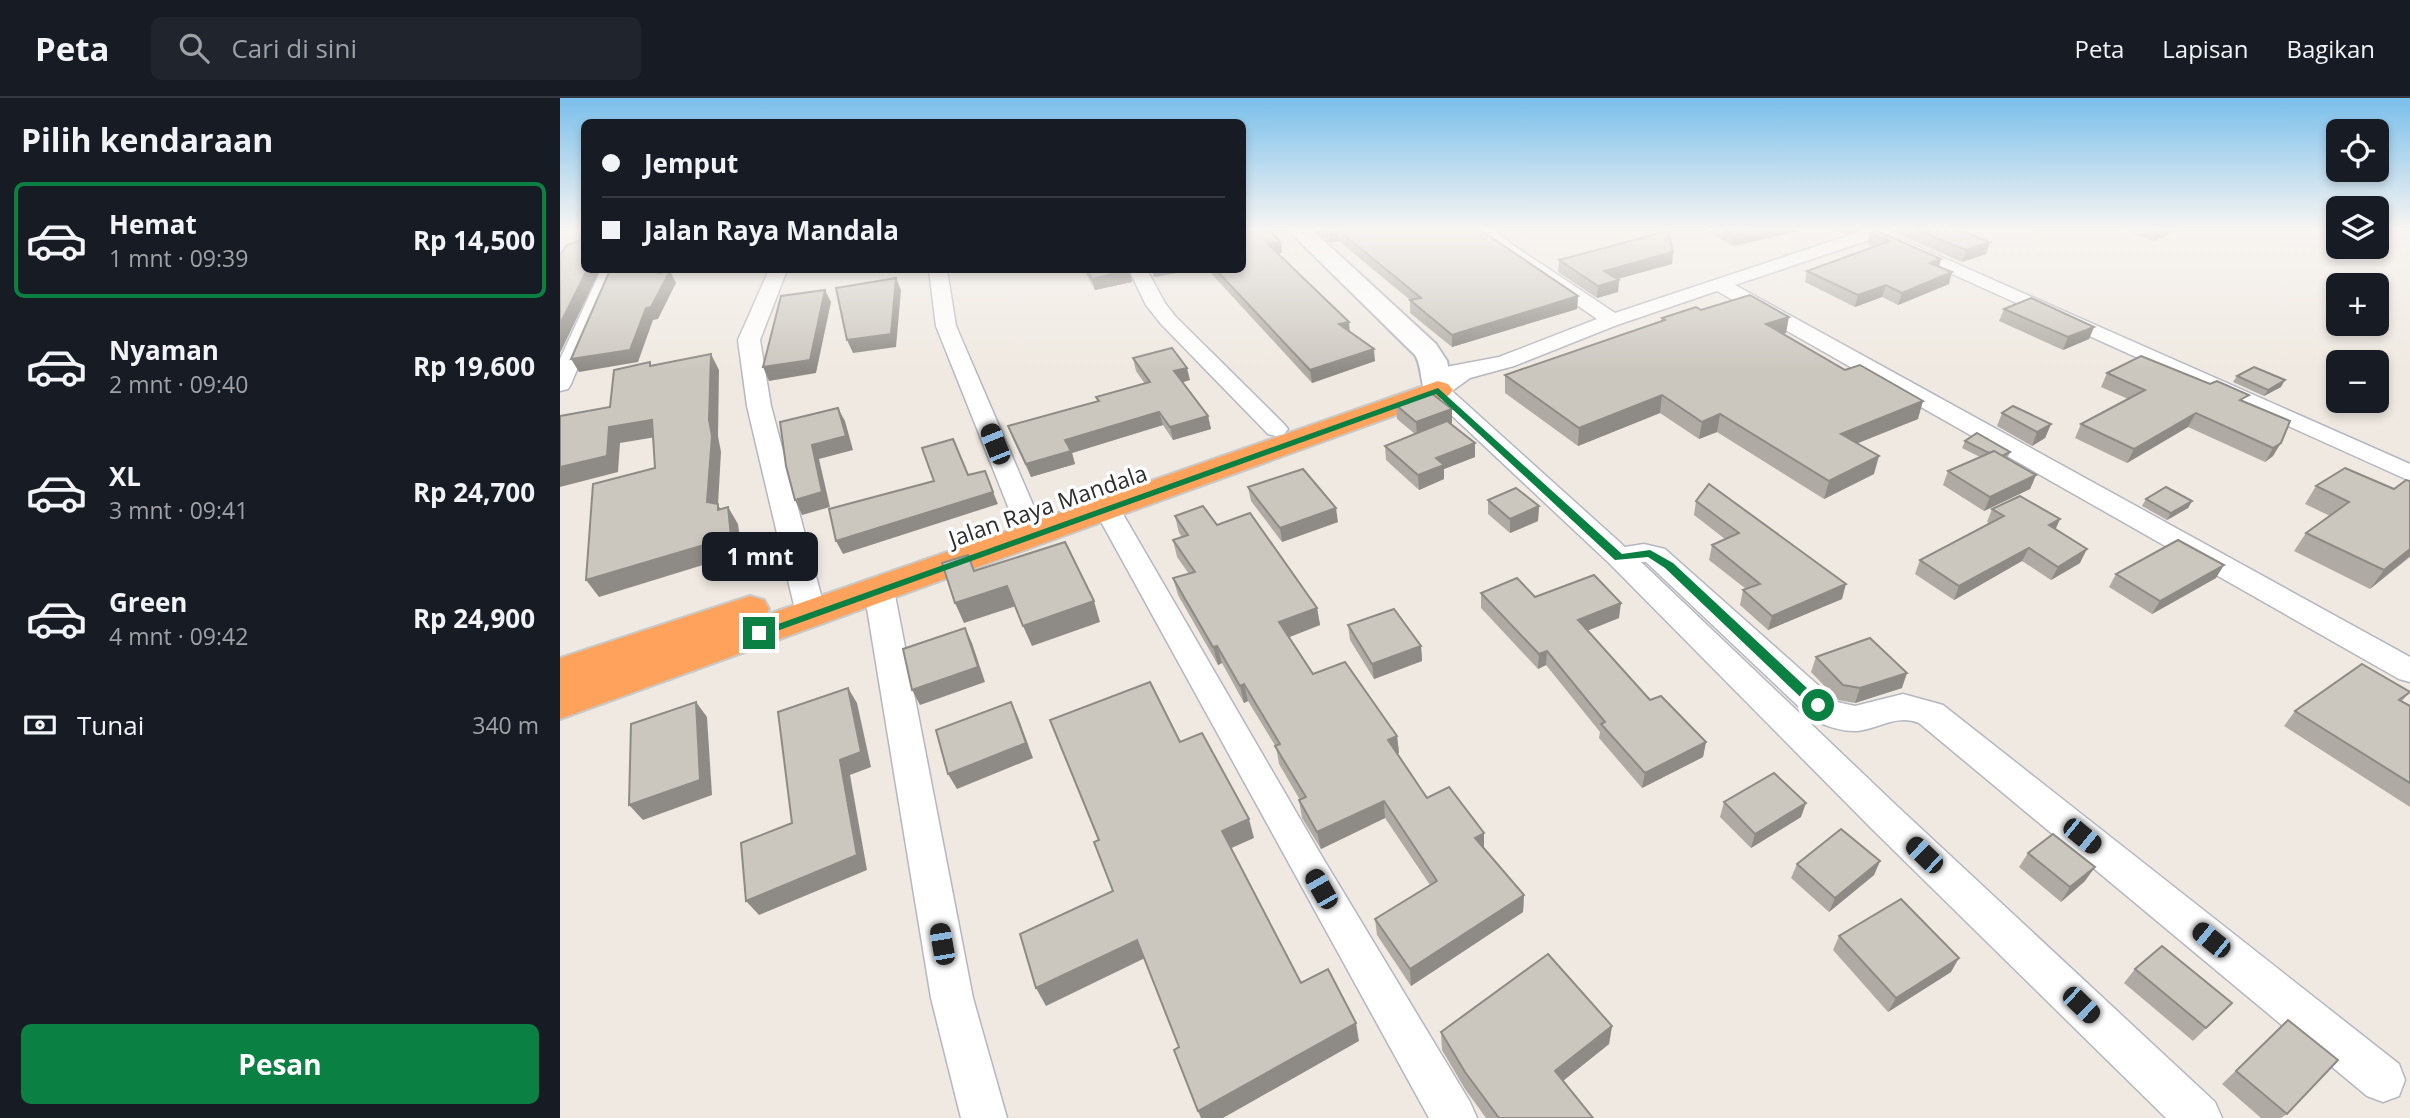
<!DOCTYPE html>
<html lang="id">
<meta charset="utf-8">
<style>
:root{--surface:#171b24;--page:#20242c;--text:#f1f3f6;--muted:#9ea1a6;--line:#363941;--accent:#0b8043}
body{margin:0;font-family:"Open Sans",sans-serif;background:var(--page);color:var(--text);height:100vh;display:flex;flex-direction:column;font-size:26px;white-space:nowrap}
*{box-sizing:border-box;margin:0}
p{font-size:23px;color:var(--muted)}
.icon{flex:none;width:38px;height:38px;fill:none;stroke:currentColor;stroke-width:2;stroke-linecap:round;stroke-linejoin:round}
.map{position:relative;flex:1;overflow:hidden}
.side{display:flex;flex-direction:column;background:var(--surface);width:560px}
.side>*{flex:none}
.top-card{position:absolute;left:21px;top:21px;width:665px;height:154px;border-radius:10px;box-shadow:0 4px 10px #0003;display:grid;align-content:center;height:154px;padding:0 21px;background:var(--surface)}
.tools{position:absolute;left:1766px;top:21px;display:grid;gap:14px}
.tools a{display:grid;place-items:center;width:63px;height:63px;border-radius:10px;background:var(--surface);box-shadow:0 4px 10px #0003;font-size:35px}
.end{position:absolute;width:32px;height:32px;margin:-16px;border:9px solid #0b8043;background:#fff;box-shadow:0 0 0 4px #fff}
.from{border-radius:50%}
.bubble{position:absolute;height:49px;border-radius:10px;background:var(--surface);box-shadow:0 4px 10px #0003;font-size:23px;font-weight:700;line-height:49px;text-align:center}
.car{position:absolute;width:21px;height:42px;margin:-21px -10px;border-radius:9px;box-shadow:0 0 5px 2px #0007;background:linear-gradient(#222 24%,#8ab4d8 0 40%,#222 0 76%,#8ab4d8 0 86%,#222 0)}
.top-card b{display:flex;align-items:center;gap:24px;height:66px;font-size:26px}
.top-card b+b{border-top:2px solid var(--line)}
.top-card i{width:18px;height:18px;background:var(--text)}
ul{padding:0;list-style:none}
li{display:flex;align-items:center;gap:21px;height:116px;margin:0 14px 10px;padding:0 7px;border:4px solid transparent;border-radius:10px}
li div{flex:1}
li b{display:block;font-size:26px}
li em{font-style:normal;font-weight:700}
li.active{border-color:var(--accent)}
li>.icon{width:63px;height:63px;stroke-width:1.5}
h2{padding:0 21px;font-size:32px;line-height:84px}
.pay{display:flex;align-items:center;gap:18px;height:77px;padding:0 21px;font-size:26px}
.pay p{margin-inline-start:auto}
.primary-button{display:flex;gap:14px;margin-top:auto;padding:14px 21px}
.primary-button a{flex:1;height:80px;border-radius:10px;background:var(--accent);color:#fff;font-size:28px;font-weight:700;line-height:80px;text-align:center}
header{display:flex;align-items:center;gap:42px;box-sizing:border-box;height:98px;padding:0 35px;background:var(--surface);border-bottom:2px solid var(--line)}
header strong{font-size:33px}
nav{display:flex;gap:38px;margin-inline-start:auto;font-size:24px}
.search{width:490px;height:63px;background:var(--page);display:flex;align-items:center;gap:18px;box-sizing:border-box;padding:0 24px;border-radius:10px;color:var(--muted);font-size:26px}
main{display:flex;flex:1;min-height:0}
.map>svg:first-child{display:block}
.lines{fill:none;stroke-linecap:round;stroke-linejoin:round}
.street-casing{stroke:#b4b7c1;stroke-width:3}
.secondary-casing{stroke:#b4b7c1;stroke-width:4}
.highway-casing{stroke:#c9c9c9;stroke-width:4}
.street{fill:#fff;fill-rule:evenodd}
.secondary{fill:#fff;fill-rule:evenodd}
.highway{fill:#ffa35c;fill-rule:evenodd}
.wall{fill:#afaba4}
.shaded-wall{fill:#8e8b86}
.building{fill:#cbc7bf;stroke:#8e8b86;stroke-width:2}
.route{fill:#0b8043}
.labels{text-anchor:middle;stroke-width:7;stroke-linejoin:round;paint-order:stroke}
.street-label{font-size:23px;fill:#2e2e2e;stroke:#fff}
</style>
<header>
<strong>Peta</strong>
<div class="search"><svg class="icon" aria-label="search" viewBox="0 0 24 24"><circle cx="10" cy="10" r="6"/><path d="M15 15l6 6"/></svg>Cari di sini</div>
<nav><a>Peta</a><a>Lapisan</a><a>Bagikan</a></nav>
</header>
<main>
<section class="side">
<h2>Pilih kendaraan</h2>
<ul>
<li class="active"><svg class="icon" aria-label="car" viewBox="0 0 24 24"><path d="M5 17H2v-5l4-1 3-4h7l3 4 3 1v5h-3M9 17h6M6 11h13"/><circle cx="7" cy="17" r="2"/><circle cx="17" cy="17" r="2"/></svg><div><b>Hemat</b><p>1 mnt · 09:39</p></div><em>Rp 14,500</em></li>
<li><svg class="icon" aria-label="car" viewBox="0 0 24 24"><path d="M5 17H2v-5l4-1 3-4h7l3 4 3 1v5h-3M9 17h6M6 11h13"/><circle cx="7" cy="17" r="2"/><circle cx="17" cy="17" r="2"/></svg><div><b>Nyaman</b><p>2 mnt · 09:40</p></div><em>Rp 19,600</em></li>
<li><svg class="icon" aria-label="car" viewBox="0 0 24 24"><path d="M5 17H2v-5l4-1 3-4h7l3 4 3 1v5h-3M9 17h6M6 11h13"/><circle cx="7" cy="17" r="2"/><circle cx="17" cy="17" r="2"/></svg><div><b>XL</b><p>3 mnt · 09:41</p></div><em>Rp 24,700</em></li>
<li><svg class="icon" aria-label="car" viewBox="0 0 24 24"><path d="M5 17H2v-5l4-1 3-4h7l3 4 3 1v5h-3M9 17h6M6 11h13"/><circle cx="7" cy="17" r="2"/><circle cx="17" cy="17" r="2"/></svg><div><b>Green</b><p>4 mnt · 09:42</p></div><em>Rp 24,900</em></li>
</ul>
<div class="pay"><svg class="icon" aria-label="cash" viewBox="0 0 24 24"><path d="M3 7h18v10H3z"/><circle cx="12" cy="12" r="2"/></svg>Tunai<p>340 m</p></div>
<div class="primary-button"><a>Pesan</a></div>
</section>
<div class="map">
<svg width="1850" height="1020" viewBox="0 0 1850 1020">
<rect width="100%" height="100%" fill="#efe9e1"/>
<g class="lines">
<g class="street-casing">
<g id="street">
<path d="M914,131H933L950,145L1055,215L1308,131H1333L1330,135L1175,187L1850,559V584L1839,581L1157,193L1057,227L954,268L910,280L892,293L1065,449L1084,446L1105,451L1277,604L1295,608L1343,596L1383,607L1839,966L1845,982L1839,998L1823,1004L1807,998L1359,625C1337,616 1320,630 1298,633C1282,634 1267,628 1253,622L1086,464H1081L1337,708L1655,1004L1662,1020H1606L1311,730L1049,465L870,297L867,292L878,281L872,276L875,271L939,259L1037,221L938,153Z"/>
<path d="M1343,142L1850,366V383L1337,151L1334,147L1337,143Z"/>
<path d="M41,172H59L11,286L8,291L0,293V261Z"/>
<path d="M209,172H227L200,242L211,308L266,516L262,523L251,526L240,523L236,516L187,308L178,242Z"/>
<path d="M369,172H387L396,228L477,416L473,422L464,424L455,422L451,416L376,228Z"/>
<path d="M569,172H587L605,205L615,218L724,326L728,331L724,336L716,338L708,336L601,226L586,207Z"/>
<path d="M547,403L556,405L560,411L761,757L910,1004L917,1020H869L534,411L538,405Z"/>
<path d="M319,482L329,485L334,492L413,900L447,1020H401L371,900L304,492L309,485Z"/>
</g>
</g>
<g class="secondary-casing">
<path id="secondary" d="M727,131H751L876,246L887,263L893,292L888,298L878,301L868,298C859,286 863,270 855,257Z"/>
</g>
<g class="highway-casing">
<path id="highway" d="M878,283L888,286L893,292L888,298L0,621V560L190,498L204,502L209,511L206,517Z"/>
</g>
<use href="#street" class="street"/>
<use href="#secondary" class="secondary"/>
<use href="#highway" class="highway"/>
</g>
<g class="wall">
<path d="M755,131H919L1018,198L1017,211L892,249L850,215V202L779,143L770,145Z"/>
<path d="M1143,131H1247L1173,148Z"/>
<path d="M1272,131H1301L1285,136Z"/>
<path d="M1335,131H1396L1430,144L1426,156L1402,164L1334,134Z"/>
<path d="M1560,131H1624L1593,143Z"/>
<path d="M1317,133L1379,169L1389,186L1338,207L1322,199L1295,209L1245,184L1247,173L1314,149L1307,146L1310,135Z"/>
<path d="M721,144L722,155L718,156L815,263L752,285L648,172H682Z"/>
<path d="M1113,154L1112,166L1057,181L1059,182L1058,194L1037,200L998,174L999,162Z"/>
<path d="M524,172H569L572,184L535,192Z"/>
<path d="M1444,211L1534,229L1529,241L1503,252L1439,223Z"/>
<path d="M1141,212L1226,235L1223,236L1358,321L1297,345L1314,376L1264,401L1157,334L1139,341L1100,315L1018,348L945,295V277L1101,223L1102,220Z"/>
<path d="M573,260L630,282L622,284L648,318L651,331L613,342L603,327L512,355L515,366L471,379L453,341L448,328L537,303L536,299L585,286L576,273Z"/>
<path d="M1547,275L1685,304L1730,323L1713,358L1705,364L1628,329L1567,365L1515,340L1521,326L1568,301L1541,289Z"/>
<path d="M1677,278L1721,289L1704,298L1673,284Z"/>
<path d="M836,307L892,325L890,326L915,345V359L884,371V381L859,392L826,362L825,348L855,336L837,321Z"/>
<path d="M1442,315L1491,326L1485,340L1472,348L1437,328Z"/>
<path d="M1405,343L1450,354L1447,361L1476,377L1470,391L1424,413L1383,387L1388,373L1420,359L1402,350Z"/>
<path d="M1850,383V459L1810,491L1734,453L1746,435L1770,418L1745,406L1756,388L1834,391Z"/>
<path d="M688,389L778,424L722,444L691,403Z"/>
<path d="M1586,401L1632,403L1628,410L1607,422L1582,408Z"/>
<path d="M928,402L979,408L978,423L950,435L928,416Z"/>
<path d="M1136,403L1282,501L1208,532L1180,507L1183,492L1186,491L1149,462L1152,447L1165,441L1134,417Z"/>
<path d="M1432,411L1496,431L1520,465L1491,482L1462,463L1394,502L1355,476L1360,462L1429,425L1427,424Z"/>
<path d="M615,418L657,427L757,510L760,527L729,539L753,576L837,638L839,655L837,656L867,700L924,735V750L964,797L963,814L851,888L817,837L815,821L870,787L825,720L761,751L742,720L739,702H740L719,666L716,649L688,603L684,605L662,565L658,567L618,497L613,480L629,476L617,459L613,442L622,439L619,435Z"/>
<path d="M1556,476L1656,480L1592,516L1549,489Z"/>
<path d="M921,495L975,499L1059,520L1027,532L1090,602L1146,644L1143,659L1082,690L1039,640L1040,634L986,567L978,571L921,510Z"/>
<path d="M788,527L861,548L862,563L814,581L790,542Z"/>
<path d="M1256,559L1342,590L1295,605L1278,602L1251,574Z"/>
<path d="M1850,594L1842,603L1850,608V709L1724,628L1735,613Z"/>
<path d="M1164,704L1241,719L1191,750L1160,719Z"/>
<path d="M1468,755L1525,783L1501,804L1459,769Z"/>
<path d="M1320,763L1314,777L1269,814L1231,780L1237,766Z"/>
<path d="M1279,838L1391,874L1328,914L1273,852Z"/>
<path d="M1575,871L1672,905L1633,943L1564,885Z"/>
<path d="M1728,922L1727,1016L1721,1020H1701L1662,986Z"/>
<path d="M1052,928L1049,946L1003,983L1033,1020H926L905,991L882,952L881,934Z"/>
</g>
<g class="shaded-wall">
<path d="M1201,131H1247L1173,148L1175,137Z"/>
<path d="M1286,131H1301L1285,136Z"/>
<path d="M1599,131H1624L1593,143Z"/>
<path d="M778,132L779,143L770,145L769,134Z"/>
<path d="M721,144L722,155L710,157L708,146Z"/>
<path d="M1430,144L1426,156L1402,164L1406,152Z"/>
<path d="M1113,154L1112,166L1043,185L1044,173Z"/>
<path d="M1381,161L1378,173L1370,165Z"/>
<path d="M27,172H40L0,255V226Z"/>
<path d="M99,172H110L109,175L110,173L116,185L98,221L93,222L78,264L19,274L11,261L98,175Z"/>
<path d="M569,172L572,184L535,192L532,181Z"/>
<path d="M592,172H635L594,179Z"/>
<path d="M1392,174L1389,186L1338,207L1342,195Z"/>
<path d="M336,180L341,192L336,249L293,255L287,242Z"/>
<path d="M1059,182L1058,194L1037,200L1038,188Z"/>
<path d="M1326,187L1322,199L1295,209L1298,197Z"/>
<path d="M265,192L271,204L256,275L209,283L203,269Z"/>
<path d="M1018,198L1017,211L892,249V237Z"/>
<path d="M1229,219L1226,235L1202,243L1206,226Z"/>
<path d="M789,224L790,236L779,226Z"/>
<path d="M1534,229L1529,241L1503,252L1508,239Z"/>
<path d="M814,251L815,263L752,285L750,272Z"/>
<path d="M151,256L159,272L158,338L161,354L158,407L168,423L147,404Z"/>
<path d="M627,270L630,282L617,286L614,273Z"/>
<path d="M1725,282L1721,289L1704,298L1708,292Z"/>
<path d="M1102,297L1100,315L1018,348L1019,330Z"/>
<path d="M1363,303L1358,321L1276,354L1281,336Z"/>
<path d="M278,310L285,323L293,352L259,361L270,409L242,417L235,402L252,347Z"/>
<path d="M892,311V325L857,338L856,324Z"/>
<path d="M599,314L603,327L512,355L515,366L471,379L466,366L505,342Z"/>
<path d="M1636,315L1628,329L1567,365L1574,351Z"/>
<path d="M1160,316L1157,334L1139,341L1142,324Z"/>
<path d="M648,318L651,331L613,342L610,329Z"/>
<path d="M92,322L102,338L60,345L58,374L0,389V369L49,329Z"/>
<path d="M1491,326L1485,340L1472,348L1477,334Z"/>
<path d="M915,345V359L884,371V381L859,392L858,377L876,360Z"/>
<path d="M1721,345L1713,358L1705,364L1713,350Z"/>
<path d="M1319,358L1314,376L1264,401L1269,383Z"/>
<path d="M1476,377L1470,391L1424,413L1430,399Z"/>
<path d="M433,394L438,406L283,456L276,443Z"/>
<path d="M1632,403L1628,410L1607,422L1611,415Z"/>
<path d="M979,408L978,423L950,435V421Z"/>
<path d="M168,409L178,426L182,455L39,499L26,482Z"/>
<path d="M776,410L778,424L722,444L720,430Z"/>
<path d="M1500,421L1494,435L1489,427Z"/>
<path d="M1469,450L1462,463L1394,502L1399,488Z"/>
<path d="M1527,451L1520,465L1491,482L1498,469Z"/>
<path d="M1850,451V458L1810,491L1824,472Z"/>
<path d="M1664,467L1656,480L1592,516L1600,503Z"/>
<path d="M1286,486L1282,501L1208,532L1212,518Z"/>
<path d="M447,488L456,508L404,525L395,505Z"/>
<path d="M534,503L540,524L472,548L463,528Z"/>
<path d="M1061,505L1059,520L1017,537L1018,522Z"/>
<path d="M757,510L760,527L722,542L719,524Z"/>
<path d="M405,530L412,545L425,584L360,607L352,592Z"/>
<path d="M657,548L662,565L658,567L653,549Z"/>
<path d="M861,548L862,563L814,581L812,566Z"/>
<path d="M987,553L986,567L978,571L979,556Z"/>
<path d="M1347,575L1342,590L1295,605L1300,590Z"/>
<path d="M684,586L688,603L684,605L680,588Z"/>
<path d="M288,590L297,605L311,669L290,677L307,772L199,817L186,803L280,662Z"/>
<path d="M136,604L147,619L152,697L83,722L69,707Z"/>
<path d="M451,604L458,619L473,660L397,691L388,676Z"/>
<path d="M837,638L839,655L830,660L828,642Z"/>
<path d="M1146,644L1143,659L1082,690L1085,675Z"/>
<path d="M824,703L825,720L761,751L757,734Z"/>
<path d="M1246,705L1241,719L1191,750L1195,736Z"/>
<path d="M689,721L694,740L667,752L662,733Z"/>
<path d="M924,735V752L915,740Z"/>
<path d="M1320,763L1314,777L1269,814L1275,800Z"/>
<path d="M1535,769L1525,783L1501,804L1510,789Z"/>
<path d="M964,797L963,814L851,888L850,871Z"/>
<path d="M577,842L585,860L486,908L476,890Z"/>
<path d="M1399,860L1391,874L1328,914L1336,900Z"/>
<path d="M796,925L799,943L663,1020H641L638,1013Z"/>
<path d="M1052,928L1049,946L994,990L995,973Z"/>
</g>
<g class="building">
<path d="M682,131H708L721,144L708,146L789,224L779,226L814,251L750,272L656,172H682Z"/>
<path d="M766,131H919L1018,198L892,237L850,202L861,200L778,132L769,134Z"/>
<path d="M1164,131H1201L1175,137Z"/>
<path d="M1356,131H1396L1430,144L1406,152Z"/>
<path d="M1108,133L1113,154L1044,173L1059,182L1038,188L999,162Z"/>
<path d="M1317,133L1381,161L1370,165L1392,174L1342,195L1326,187L1298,197L1247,173L1330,143L1310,135Z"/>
<path d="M24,138V172H27L0,226V155L2,154L7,147L19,143L20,139Z"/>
<path d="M50,172H99L98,175L110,173L91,209L86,210L70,252L11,261Z"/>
<path d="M527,172H569L532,181Z"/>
<path d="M336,180L331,236L287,242L276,190Z"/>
<path d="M265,192L250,262L203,269L221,198Z"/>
<path d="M1190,197L1229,219L1206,226L1285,272L1300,267L1363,303L1281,336L1319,358L1269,383L1160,316L1142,324L1102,297L1019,330L945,277L1105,222L1102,220L1136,209L1141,212Z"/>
<path d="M1471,200L1534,229L1508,239L1444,211Z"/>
<path d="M612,250L627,270L614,273L648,318L610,329L599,314L505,342L511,353L466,366L448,328L539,303L536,299L590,284L573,260Z"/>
<path d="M151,256L149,322L152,338L147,404L158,406V412L168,409L171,439L26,482L33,386L95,370L92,322L49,329L47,358L0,369V318L50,309L54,272L90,264V268Z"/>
<path d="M1581,258L1650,286L1657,283L1689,297L1680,302L1730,323L1721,345L1713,350L1636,315L1574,351L1521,326L1585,292L1547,275Z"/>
<path d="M1694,269L1725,282L1708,292L1677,278Z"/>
<path d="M871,295L892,311L856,324L836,307Z"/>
<path d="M1453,308L1491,326L1477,334L1442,315Z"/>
<path d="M278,310L286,338L252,347L262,394L235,402L226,368L220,324Z"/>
<path d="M887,323L915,345L876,360L884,367L858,377L825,348Z"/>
<path d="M1417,335L1450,354L1442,358L1434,353L1429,355L1405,343Z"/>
<path d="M393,341L408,377L425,373L433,394L276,443L269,411L374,383L362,350Z"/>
<path d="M1434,353L1476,377L1430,399L1388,373Z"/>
<path d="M1785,370L1834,391L1846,382L1850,383V451L1824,472L1746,435L1789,404L1756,388Z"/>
<path d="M743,371L776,410L720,430L688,389Z"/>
<path d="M1149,386L1286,486L1212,518L1183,492L1200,486L1152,447L1179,435L1136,403Z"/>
<path d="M1606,389L1632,403L1611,415L1586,401Z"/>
<path d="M956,390L979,408L950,421L928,402Z"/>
<path d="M1460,398L1500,421L1489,427L1527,451L1498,469L1469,450L1399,488L1360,462L1444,418L1432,411Z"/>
<path d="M643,408L657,427L690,415L757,510L719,524L753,576L785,564L837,638L828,642L867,700L889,689L924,735L915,740L964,797L850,871L815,821L877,783L824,703L757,734L739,702L746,699L715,648L720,646L684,586L680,588L657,548L653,549L613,480L635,474L613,442L628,437L615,418Z"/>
<path d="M1618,442L1664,467L1600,503L1556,476Z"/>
<path d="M505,444L534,503L463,528L447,488L395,505L382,465L408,457L414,473Z"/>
<path d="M1034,477L1061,505L1018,522L1090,602L1101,598L1146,644L1085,675L1041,626L1045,624L987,553L979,556L921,495L957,480L975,499Z"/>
<path d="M834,511L861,548L812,566L788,527Z"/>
<path d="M405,530L418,569L352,592L343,551Z"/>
<path d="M1310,540L1347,575L1300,590L1283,587L1256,559Z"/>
<path d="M1802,566L1850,594L1839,602L1850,608V685L1735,613Z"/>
<path d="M590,584L620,644L642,635L689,721L662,733L741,885L768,871L796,925L638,1013L614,952L619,949L577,842L476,890L460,836L553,793L534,744L539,742L490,622Z"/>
<path d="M288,590L301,654L280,662L297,757L186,803L181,745L232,725L218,614Z"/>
<path d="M136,604L140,682L69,707L71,626Z"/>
<path d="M451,604L466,645L388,676L376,632Z"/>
<path d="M1214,675L1246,705L1195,736L1164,704Z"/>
<path d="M1281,731L1320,763L1275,800L1237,766Z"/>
<path d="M1493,736L1535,769L1510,789L1468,755Z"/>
<path d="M1341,801L1399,860L1336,900L1279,838Z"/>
<path d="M1602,848L1672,905L1646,930L1575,871Z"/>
<path d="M988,856L1052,928L995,973L1033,1020H939L905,974L881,934Z"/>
<path d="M1728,922L1778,962L1727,1016L1676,973Z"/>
</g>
<linearGradient id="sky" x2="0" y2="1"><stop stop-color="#7abfeb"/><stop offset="0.48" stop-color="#f8f5f2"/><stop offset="1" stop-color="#f8f5f2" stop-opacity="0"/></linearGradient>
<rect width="1850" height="273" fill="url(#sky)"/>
<path class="route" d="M878,290L1062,456L1090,452L1113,465L1262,604V611H1253L1105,470L1088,459L1055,462L876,296L203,538L199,539L193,535Z"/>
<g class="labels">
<g class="street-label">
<text transform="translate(488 408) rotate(-19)" y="8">Jalan Raya Mandala</text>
</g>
</g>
</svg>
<div class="tools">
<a><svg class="icon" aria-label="locate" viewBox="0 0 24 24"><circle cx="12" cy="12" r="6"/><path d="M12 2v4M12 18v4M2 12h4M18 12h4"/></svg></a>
<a><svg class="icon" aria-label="layers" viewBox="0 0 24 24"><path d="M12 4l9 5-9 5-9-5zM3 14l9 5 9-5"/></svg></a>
<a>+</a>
<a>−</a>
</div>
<i class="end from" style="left:1258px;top:607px"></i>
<i class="end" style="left:199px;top:535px"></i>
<div class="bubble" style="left:142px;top:434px;width:116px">1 mnt</div>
<i class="car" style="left:435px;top:346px;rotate:338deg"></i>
<i class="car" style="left:1522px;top:738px;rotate:129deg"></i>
<i class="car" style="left:1364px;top:757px;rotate:314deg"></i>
<i class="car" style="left:761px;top:791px;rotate:330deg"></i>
<i class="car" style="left:1651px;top:842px;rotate:309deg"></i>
<i class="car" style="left:382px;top:846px;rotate:350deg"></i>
<i class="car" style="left:1521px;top:907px;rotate:134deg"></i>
<div class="top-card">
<b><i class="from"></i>Jemput</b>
<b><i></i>Jalan Raya Mandala</b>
</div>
</div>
</main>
